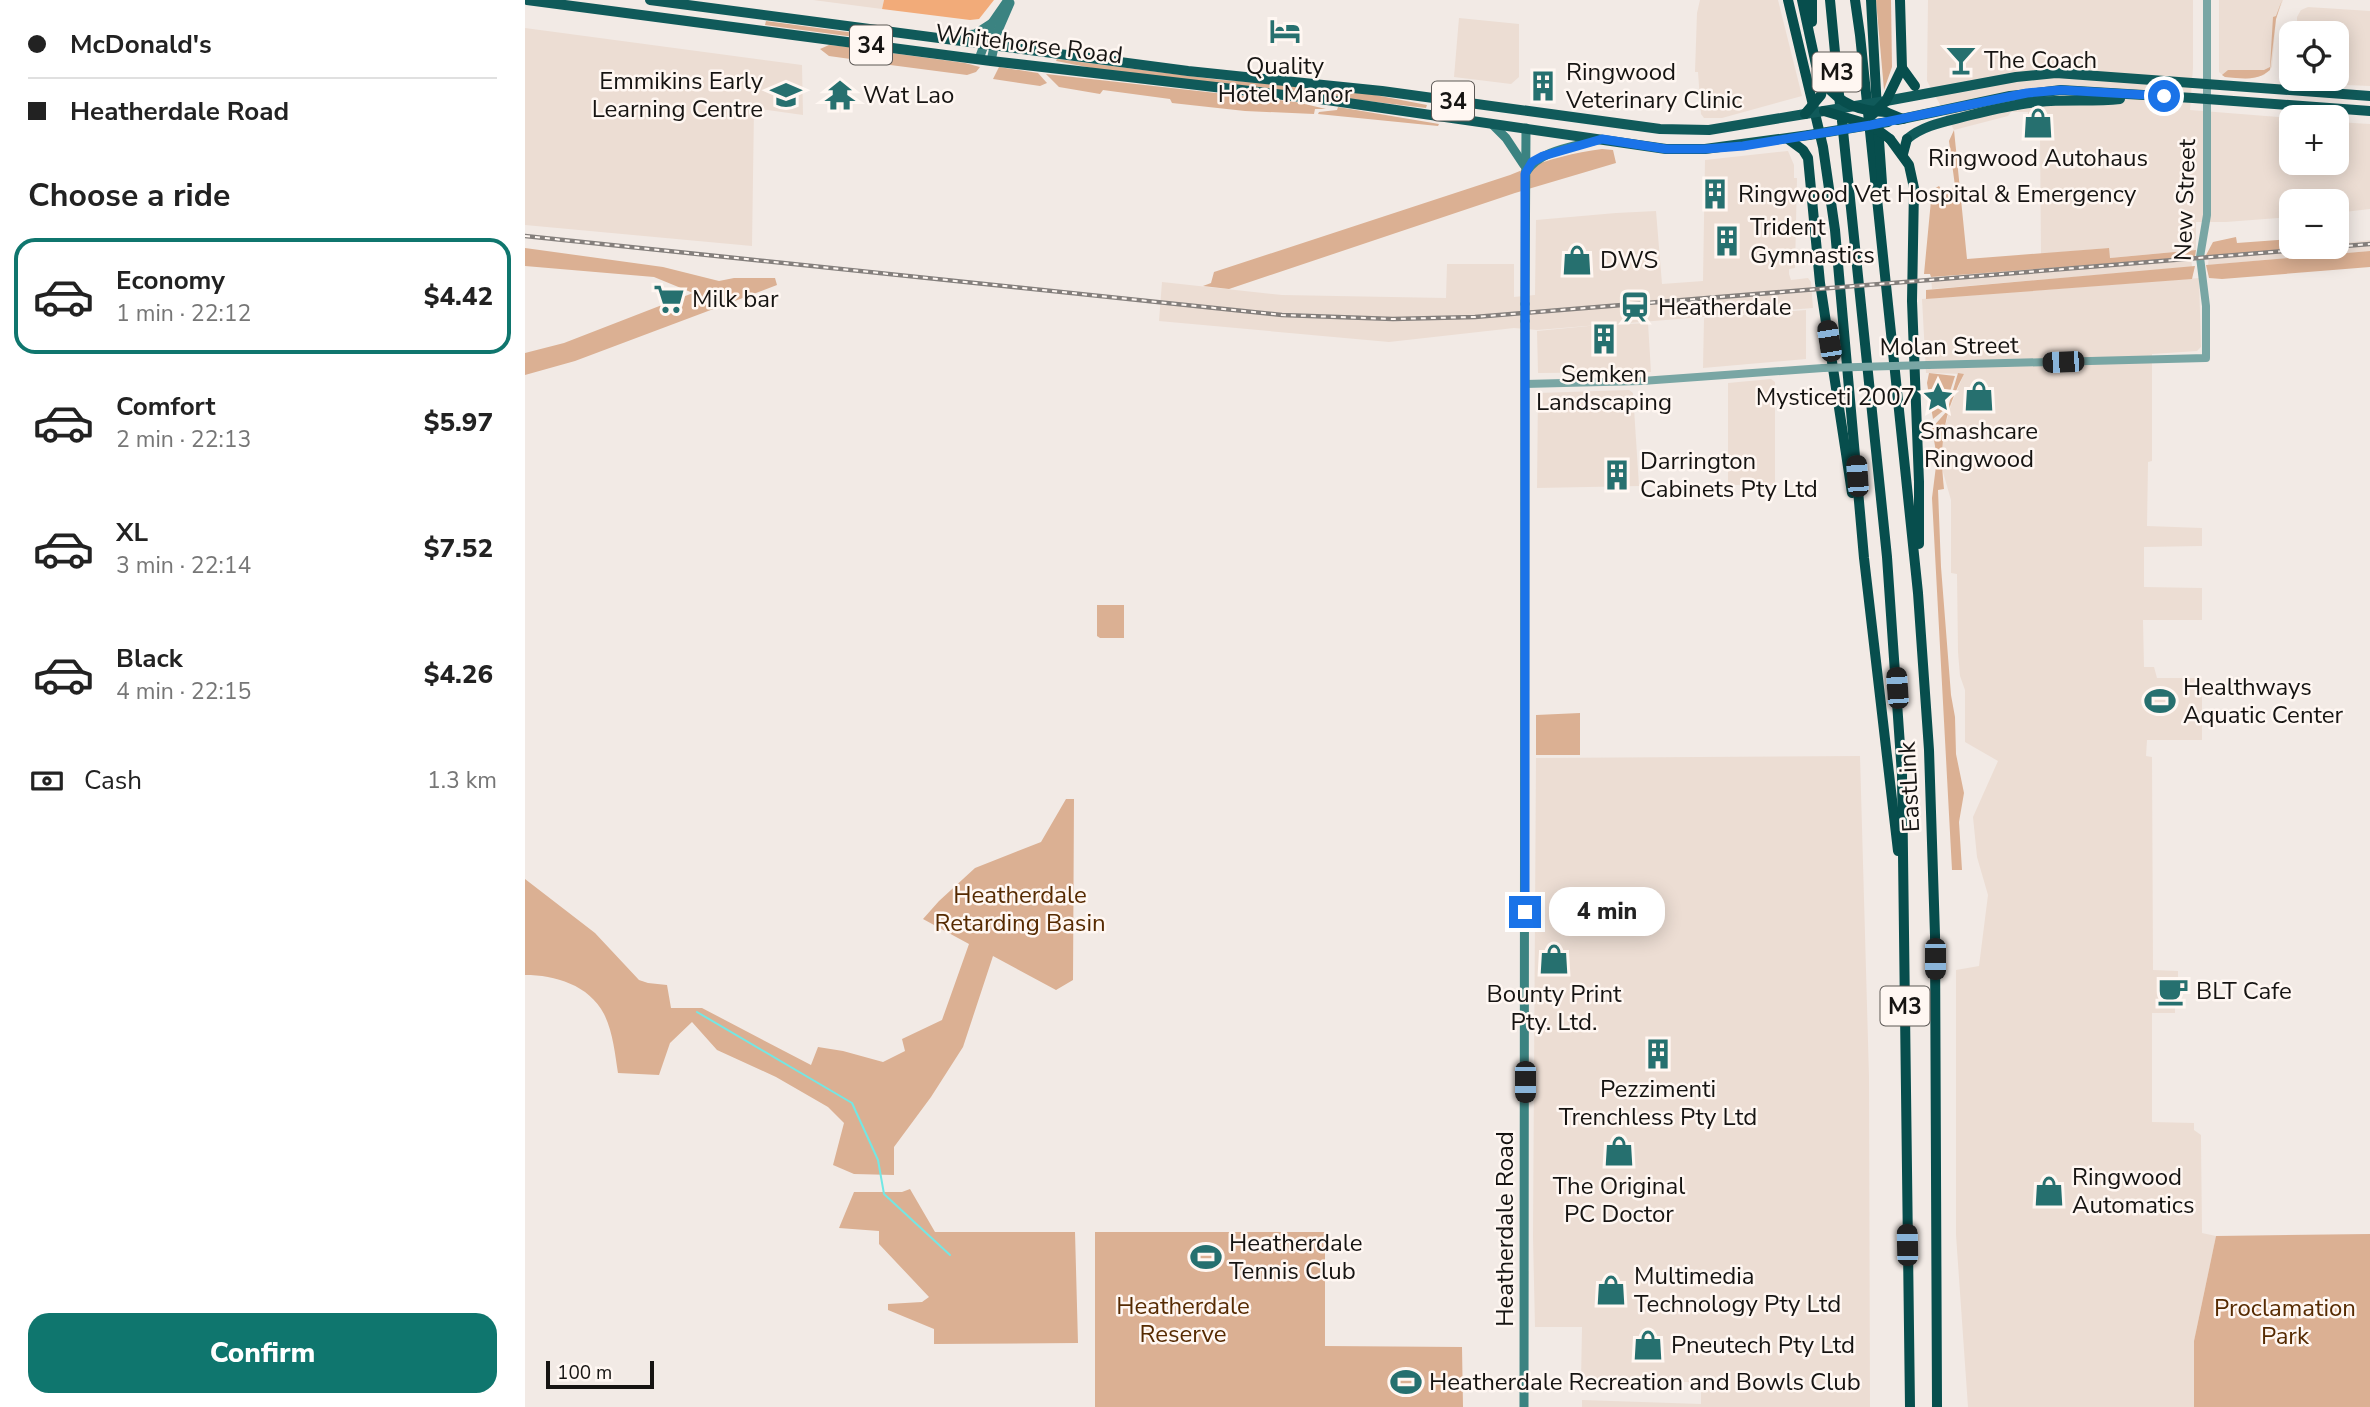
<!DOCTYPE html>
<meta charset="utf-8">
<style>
:root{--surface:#fff;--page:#f2f2f2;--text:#222;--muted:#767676;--line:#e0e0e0;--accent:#0f766e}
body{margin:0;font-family:"Nunito Sans",sans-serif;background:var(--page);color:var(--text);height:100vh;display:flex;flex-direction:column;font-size:26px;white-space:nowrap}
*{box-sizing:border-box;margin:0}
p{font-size:23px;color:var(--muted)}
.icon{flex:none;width:38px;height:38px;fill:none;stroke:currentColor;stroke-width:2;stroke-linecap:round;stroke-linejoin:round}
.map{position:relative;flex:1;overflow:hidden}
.drawer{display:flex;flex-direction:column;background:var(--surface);width:525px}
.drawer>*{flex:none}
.hud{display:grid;align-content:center;height:154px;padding:0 28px;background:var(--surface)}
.controls{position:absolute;left:1754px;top:21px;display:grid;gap:14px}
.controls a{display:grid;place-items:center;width:70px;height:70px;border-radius:14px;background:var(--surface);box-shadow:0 4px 18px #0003;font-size:35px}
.scale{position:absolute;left:21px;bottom:18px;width:108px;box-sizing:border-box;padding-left:7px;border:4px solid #161412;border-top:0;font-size:19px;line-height:24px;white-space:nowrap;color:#161412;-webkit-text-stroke:5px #fff7f2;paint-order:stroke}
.end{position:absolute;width:32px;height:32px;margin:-16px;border:9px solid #1a73e8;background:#fff;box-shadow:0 0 0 4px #fff}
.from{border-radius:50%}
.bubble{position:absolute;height:49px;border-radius:21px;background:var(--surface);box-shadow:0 4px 18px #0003;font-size:23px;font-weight:800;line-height:49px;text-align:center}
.car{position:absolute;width:21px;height:42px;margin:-21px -10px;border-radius:9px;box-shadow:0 0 5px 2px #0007;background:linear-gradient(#222 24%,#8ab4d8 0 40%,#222 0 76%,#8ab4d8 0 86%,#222 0)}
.hud b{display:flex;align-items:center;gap:24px;height:66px;font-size:26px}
.hud b+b{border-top:2px solid var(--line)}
.hud i{width:18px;height:18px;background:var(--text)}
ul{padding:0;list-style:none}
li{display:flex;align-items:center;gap:21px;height:116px;margin:0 14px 10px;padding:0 14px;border:4px solid transparent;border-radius:21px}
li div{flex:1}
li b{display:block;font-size:26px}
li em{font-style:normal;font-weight:800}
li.active{border-color:var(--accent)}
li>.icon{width:63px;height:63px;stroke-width:1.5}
h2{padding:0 28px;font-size:32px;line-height:84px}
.pay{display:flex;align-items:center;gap:18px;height:77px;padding:0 28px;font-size:26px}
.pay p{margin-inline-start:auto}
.cta{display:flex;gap:14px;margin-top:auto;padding:14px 28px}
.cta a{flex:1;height:80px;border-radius:21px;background:var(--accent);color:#fff;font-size:28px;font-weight:800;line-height:80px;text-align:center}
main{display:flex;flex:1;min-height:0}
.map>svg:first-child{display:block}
.built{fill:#ecddd3}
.green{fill:#dbb093}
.forest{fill:#f2ab79}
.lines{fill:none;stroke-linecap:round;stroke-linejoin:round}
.stream{stroke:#73e7e4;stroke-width:2}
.tertiary{stroke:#79a6a4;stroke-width:8}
.secondary{stroke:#3b8381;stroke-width:9}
.trunk{stroke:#105a5a;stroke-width:10}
.motorway{stroke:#074e4d;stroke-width:10}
.rail-casing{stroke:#847f7c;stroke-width:4.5}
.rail{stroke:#fff7f2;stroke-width:2;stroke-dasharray:5;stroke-linecap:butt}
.tertiary-bridge{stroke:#79a6a4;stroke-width:8}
.secondary-bridge{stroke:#3b8381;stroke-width:9}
.trunk-bridge{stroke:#105a5a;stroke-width:10}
.motorway-bridge{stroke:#074e4d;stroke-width:10}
.route{stroke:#1a73e8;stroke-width:9}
.labels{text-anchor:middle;stroke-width:5;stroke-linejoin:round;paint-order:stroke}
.shield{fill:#fff7f2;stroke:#5c5855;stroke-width:2}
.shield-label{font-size:23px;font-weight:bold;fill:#161412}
.street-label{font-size:24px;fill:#161412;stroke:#fff7f2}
.poi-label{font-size:24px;fill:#161412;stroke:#fff7f2;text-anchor:start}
.park-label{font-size:24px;fill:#562a01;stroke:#fff7f2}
</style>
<main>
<section class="drawer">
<div class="hud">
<b><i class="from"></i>McDonald's</b>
<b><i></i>Heatherdale Road</b>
</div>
<h2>Choose a ride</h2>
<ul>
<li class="active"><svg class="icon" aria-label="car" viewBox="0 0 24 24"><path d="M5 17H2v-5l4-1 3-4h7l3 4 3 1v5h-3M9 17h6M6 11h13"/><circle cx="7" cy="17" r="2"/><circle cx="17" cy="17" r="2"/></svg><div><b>Economy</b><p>1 min · 22:12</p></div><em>$4.42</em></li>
<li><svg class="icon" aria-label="car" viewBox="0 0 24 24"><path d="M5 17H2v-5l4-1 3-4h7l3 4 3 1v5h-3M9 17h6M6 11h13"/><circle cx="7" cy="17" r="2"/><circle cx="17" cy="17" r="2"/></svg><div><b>Comfort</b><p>2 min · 22:13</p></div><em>$5.97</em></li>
<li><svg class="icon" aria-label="car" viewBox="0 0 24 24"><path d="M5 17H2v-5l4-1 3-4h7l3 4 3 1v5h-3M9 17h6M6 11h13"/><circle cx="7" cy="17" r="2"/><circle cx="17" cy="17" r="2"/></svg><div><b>XL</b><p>3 min · 22:14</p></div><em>$7.52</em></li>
<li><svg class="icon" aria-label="car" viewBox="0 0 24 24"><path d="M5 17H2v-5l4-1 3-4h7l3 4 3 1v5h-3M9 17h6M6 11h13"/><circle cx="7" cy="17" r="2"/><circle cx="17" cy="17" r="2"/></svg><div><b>Black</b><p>4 min · 22:15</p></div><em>$4.26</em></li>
</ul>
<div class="pay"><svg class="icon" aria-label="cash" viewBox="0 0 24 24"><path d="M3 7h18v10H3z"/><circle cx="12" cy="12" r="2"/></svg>Cash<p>1.3 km</p></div>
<div class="cta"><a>Confirm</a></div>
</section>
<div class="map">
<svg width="1845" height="1407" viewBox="0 0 1845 1407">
<rect width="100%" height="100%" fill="#f2eae5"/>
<g class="built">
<path d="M288,0H359L357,9Z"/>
<path d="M1175,0H1253L1277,96L1197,118H1179L1176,114L1173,72H1170L1172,13Z"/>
<path d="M1403,0H1668V68L1665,110L1766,118V163H1811V122L1845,124V209L1811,213V201H1766V217L1701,222H1671V250L1584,258L1583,248L1516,254L1515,136H1504L1503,112H1486L1483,116L1429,130L1402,81Z"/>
<path d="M1694,0H1758L1751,19L1747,67L1739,75L1724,79L1700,77L1694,72Z"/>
<path d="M1783,7L1845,11V86L1774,83L1772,80L1811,79V33H1772V17L1776,10Z"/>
<path d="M934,18L994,24V77L986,84L929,77Z"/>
<path d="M0,28L277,65L278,115L229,108L227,246L0,225Z"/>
<path d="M1263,151L1269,165V178H1272L1270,268L1264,269V274L1266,280L1283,278L1286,282L1288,308L1079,325L1123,323L1126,372L1013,373L1012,331L1074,325L1012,330L989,328L864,342L634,321L637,282L757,295L921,298L922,264H989V297L1010,295L1011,220L1091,213L1131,211L1137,284L1178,281L1180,160Z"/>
<path d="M1845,240V251L1683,265L1684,255L1783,247H1811V244Z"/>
<path d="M1666,256L1667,267L1407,289L1406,277Z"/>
<path d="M1674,278L1676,347L1672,351L1627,354V461L1623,462L1622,526L1677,528V546L1619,547V587L1677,588V620H1618L1619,667H1629L1632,678H1677V740H1622L1621,756L1627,757L1628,970L1653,971V999L1650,1000V1013H1627V1122L1669,1123V1130L1676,1135V1140L1677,1233L1691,1236L1669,1341V1407H1443L1431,1235V970L1454,966L1463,895L1452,857L1448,817L1473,761L1440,742V690L1435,676L1433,652L1432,574L1426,573V500L1416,465L1417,438L1426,405L1439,374L1401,373L1397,299Z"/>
<path d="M1281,310V359L1178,368L1179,318Z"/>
<path d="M1246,379L1250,382V485H1203V383Z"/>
<path d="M1104,390L1108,393L1114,486L1012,488L1013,393Z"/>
<path d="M1335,756L1344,1077L1345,1407H1057V1400L1176,1404V1382H1056L1057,1327H1010L1008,1237L1011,758Z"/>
</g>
<g class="green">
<path d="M1351,0H1366L1367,67L1359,90Z"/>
<path d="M1757,0L1751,19L1745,70C1731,82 1717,78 1700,77L1697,75L1703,70H1739L1745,67L1748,17L1751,16Z"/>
<path d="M241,21L337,34V38L240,25Z"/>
<path d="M304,45L335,48V53L347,62L304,56L295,49Z"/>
<path d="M359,52L440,63L455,67L451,72L442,75L350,63L351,56H356Z"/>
<path d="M532,59L696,80L749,83L845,94L902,105L901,108L572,69L531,61Z"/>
<path d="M474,67L513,73L522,83L515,86L468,79Z"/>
<path d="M521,74L771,102L801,109H790L789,114L720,111L647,103L645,99L578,90L575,94L534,87Z"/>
<path d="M813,107L914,124L913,126L793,114L794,112L812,110Z"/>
<path d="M1429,130L1442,259L1584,248L1585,258L1671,250L1670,257L1406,277L1405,274H1399L1407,190L1414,186L1418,192H1425L1430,186L1424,141Z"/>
<path d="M1077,149L1088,150L1091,163L990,193L704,289L678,286L686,283L689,272L985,175C1015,162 1044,153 1077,149Z"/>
<path d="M1711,237L1712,243L1766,239V247H1783L1680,257L1688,242Z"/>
<path d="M0,248L138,267L194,281L209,278H250L252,285L50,361L0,375V353L39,343L168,293L129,277L0,266Z"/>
<path d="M1845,251V267L1697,279L1684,278L1681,265Z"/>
<path d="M1670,266L1667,279L1401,299V290Z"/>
<path d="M1404,373L1430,376L1419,410L1408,419L1402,383Z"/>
<path d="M1433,373L1439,374C1418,414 1414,445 1419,489L1413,490L1416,567L1426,695L1430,717L1431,754L1439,793L1434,822L1437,870H1427L1407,498L1412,458L1407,428L1422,411Z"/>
<path d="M572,605H599V638H575L572,636Z"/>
<path d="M1055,713V755H1011V715Z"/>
<path d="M541,799H549L548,980L531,990L468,956L438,1047L406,1097L369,1147V1175L329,1174L308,1165L319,1123L303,1107L251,1077L192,1050L167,1022L145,1043L134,1075L93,1073C90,1054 88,1032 79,1014C64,985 30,975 0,975V879L70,933L114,980L123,983L142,985L146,1008H177L286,1065L293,1047L318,1051L358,1062L380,1051L377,1039L417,1020L444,944L398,919L414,901L450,868L516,842Z"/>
<path d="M385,1189L410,1232H550L553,1343L409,1344V1329L363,1310V1304L397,1302L404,1297L354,1244V1231L314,1228L329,1192H377Z"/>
<path d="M570,1232H800V1346L937,1347L938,1407H570Z"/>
<path d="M1845,1234V1407H1669V1341L1691,1236Z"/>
</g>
<path class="forest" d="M359,0H469L454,19L445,20L357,9Z"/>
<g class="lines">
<path class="stream" d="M172,1012L327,1103L353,1160L359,1194L425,1255"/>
<g class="tertiary">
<path d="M1403,365L1681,358V306L1675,257L1682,215V0"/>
<path d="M1000,384L1117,381L1298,368"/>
</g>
<g class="secondary">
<path d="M423,37L450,34L467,23"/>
<path d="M454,59L467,23L483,0"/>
<path d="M466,61L472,33L485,3"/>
<path d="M967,124L981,138L999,165"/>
<path d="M1001,172C1015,150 1048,147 1072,140"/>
<path d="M1000,304L1001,128"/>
<path d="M999,1407L1000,321"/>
</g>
<g class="trunk">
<path d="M2,0L466,61L802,100L1141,149H1180L1284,135"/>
<path d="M125,0L663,71L857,91L1135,129L1184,130L1280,114"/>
<path d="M1361,101L1491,77L1531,73L1845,96"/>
<path d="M1372,120L1485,96L1536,90L1668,98L1845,111"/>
<path d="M1382,139C1397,126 1418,122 1438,117C1462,111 1488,104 1513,102C1541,99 1568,102 1595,99"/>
</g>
<g class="motorway">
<path d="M1263,0L1298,147L1310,230L1339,558L1373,851"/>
<path d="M1277,0L1291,65L1299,83"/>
<path d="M1287,0V22"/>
<path d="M1305,0L1315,105"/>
<path d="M1330,0L1335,35L1393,593L1404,750L1410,935L1412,1407"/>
<path d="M1346,0L1352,110"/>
<path d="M1377,68L1390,86"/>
<path d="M1361,101L1377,68L1375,0"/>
<path d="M1361,112L1378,119"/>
<path d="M1317,121L1362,557L1377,775L1385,1407"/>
<path d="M1353,126L1357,183"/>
<path d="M1263,139L1278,150L1283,158L1295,283L1327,493"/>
<path d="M1365,139L1384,165L1389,188L1387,301L1394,482V544"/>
<path d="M1378,154L1382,139"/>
</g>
<g class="rail-casing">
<path id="rail" d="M0,236L757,315L868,319L950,317L1845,244"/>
</g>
<use href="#rail" class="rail"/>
<path class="tertiary-bridge" d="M1298,368L1403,365"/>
<path class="secondary-bridge" d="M1000,321V304"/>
<g class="trunk-bridge">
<path d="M1280,114L1361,101"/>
<path d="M1284,135L1363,122"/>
</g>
<g class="motorway-bridge">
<path d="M1299,83C1316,105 1335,111 1361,112"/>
<path d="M1299,111L1346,125L1365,139"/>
<path d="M1280,114L1296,95L1299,83"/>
<path d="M1347,115L1361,101"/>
</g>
</g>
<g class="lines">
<path class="route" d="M1000,912V174L1007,162L1018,156L1077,139L1141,149H1180L1218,146L1346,125L1502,93L1536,90L1639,96"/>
</g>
<defs>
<g id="hotel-bare" transform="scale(2.415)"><path d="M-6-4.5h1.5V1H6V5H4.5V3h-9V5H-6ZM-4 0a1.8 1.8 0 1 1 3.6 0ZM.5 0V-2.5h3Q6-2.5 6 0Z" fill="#26706f" stroke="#fff7f2" stroke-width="2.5" paint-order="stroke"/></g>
<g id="bar-bare" transform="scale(2.415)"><path d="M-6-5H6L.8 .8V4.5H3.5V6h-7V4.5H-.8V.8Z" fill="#26706f" stroke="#fff7f2" stroke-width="2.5" paint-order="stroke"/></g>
<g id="building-bare" transform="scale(2.415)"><path d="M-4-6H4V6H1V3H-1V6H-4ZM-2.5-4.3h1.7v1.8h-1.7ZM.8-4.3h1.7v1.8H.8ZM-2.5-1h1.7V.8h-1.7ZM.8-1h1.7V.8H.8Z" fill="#26706f" stroke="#fff7f2" stroke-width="2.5" paint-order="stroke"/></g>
<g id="school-bare" transform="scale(2.415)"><path d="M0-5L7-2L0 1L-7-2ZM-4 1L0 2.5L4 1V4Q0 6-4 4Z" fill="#26706f" stroke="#fff7f2" stroke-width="2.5" paint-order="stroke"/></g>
<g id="temple-bare" transform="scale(2.415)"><path d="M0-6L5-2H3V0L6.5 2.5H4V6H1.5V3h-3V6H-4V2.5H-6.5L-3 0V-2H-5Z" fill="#26706f" stroke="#fff7f2" stroke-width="2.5" paint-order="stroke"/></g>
<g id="shop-bare" transform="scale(2.415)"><path d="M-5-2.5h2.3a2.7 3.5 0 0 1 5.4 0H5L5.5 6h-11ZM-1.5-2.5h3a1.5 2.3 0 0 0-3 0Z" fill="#26706f" stroke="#fff7f2" stroke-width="2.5" paint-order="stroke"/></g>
<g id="supermarket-bare" transform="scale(2.415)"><path d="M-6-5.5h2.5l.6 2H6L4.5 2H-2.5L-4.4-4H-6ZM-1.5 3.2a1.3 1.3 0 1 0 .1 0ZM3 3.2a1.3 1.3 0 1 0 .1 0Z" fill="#26706f" stroke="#fff7f2" stroke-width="2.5" paint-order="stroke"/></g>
<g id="station-bare" transform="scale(2.415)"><path d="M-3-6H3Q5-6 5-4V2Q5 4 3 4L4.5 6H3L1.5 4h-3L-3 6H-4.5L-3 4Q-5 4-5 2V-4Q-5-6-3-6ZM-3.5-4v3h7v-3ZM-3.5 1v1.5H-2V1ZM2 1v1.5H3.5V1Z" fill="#26706f" stroke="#fff7f2" stroke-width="2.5" paint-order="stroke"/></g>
<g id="sight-bare" transform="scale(2.415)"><path d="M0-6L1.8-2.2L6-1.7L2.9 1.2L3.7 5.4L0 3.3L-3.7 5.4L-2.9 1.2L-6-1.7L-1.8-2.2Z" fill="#26706f" stroke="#fff7f2" stroke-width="2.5" paint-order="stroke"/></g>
<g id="stadium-bare" transform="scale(2.415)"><path d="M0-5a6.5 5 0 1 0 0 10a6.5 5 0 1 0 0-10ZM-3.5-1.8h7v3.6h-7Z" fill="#26706f" stroke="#fff7f2" stroke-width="2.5" paint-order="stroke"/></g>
<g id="cafe-bare" transform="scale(2.415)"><path d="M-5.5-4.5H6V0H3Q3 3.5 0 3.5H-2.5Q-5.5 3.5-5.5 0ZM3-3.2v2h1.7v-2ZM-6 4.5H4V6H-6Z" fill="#26706f" stroke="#fff7f2" stroke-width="2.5" paint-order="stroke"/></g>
</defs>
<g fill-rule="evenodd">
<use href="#hotel-bare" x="760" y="31"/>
<use href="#bar-bare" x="1436" y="60"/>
<use href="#building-bare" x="1018" y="86"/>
<use href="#school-bare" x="261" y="95"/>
<use href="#temple-bare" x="315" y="95"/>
<use href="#shop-bare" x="1513" y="123"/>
<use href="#building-bare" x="1190" y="194"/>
<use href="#building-bare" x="1202" y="241"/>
<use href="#shop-bare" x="1052" y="260"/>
<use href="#supermarket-bare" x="144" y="299"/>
<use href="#station-bare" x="1110" y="307"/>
<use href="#building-bare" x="1079" y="339"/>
<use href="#shop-bare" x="1454" y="396"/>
<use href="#sight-bare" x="1413" y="397"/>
<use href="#building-bare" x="1092" y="475"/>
<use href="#stadium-bare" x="1635" y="701"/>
<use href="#shop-bare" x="1029" y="959"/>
<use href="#cafe-bare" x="1648" y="991"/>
<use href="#building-bare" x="1133" y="1054"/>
<use href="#shop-bare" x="1094" y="1151"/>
<use href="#shop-bare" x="1524" y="1191"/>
<use href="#stadium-bare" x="681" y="1257"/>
<use href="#shop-bare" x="1086" y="1290"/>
<use href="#shop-bare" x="1123" y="1345"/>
<use href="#stadium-bare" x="881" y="1382"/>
</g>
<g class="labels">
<g class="shield">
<rect x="325" y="25.5" width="42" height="39" rx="5"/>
<rect x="1287.5" y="52.5" width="49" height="39" rx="5"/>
<rect x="907" y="81.5" width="42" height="39" rx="5"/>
<rect x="1355.5" y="986.5" width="49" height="39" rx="5"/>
</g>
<g class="shield-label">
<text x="346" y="53">34</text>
<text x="1312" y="80">M3</text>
<text x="928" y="109">34</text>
<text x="1380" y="1014">M3</text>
</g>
<g class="street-label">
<text transform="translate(504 44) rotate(7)" y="8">Whitehorse Road</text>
<text transform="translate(1660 200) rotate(-88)" y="8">New Street</text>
<text transform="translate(1424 346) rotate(-1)" y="8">Molan Street</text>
<text transform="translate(1384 787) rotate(-93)" y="8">EastLink</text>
<text transform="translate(980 1229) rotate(-90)" y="8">Heatherdale Road</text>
</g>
<g class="poi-label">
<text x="1459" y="68">The Coach</text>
<text x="760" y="74" text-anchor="middle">Quality<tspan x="760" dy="28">Hotel Manor</tspan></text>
<text x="1041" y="80">Ringwood<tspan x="1041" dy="28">Veterinary Clinic</tspan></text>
<text x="238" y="89" text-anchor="end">Emmikins Early<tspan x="238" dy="28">Learning Centre</tspan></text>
<text x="338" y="103">Wat Lao</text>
<text x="1513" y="166" text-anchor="middle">Ringwood Autohaus</text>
<text x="1213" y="202">Ringwood Vet Hospital &amp; Emergency</text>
<text x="1225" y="235">Trident<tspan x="1225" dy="28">Gymnastics</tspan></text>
<text x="1075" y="268">DWS</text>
<text x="167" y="307">Milk bar</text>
<text x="1133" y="315">Heatherdale</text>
<text x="1079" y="382" text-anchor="middle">Semken<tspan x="1079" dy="28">Landscaping</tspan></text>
<text x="1390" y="405" text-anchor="end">Mysticeti 2007</text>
<text x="1454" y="439" text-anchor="middle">Smashcare<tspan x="1454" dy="28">Ringwood</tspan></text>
<text x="1115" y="469">Darrington<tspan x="1115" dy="28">Cabinets Pty Ltd</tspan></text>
<text x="1658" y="695">Healthways<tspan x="1658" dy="28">Aquatic Center</tspan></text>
<text x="1671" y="999">BLT Cafe</text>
<text x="1029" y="1002" text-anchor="middle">Bounty Print<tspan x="1029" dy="28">Pty. Ltd.</tspan></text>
<text x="1133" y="1097" text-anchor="middle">Pezzimenti<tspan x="1133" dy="28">Trenchless Pty Ltd</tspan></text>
<text x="1547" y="1185">Ringwood<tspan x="1547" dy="28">Automatics</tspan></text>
<text x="1094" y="1194" text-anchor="middle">The Original<tspan x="1094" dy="28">PC Doctor</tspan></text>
<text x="704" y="1251">Heatherdale<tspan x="704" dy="28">Tennis Club</tspan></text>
<text x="1109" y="1284">Multimedia<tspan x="1109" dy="28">Technology Pty Ltd</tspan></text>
<text x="1146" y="1353">Pneutech Pty Ltd</text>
<text x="904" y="1390">Heatherdale Recreation and Bowls Club</text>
</g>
<g class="park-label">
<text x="495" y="903">Heatherdale<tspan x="495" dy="28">Retarding Basin</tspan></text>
<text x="658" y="1314">Heatherdale<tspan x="658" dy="28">Reserve</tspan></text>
<text x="1760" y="1316">Proclamation<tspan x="1760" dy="28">Park</tspan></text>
</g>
</g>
</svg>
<div class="controls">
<a><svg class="icon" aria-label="locate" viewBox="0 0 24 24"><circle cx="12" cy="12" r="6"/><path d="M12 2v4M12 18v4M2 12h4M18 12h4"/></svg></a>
<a>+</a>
<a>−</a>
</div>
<div class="scale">100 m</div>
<i class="end from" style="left:1639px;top:96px"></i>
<i class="end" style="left:1000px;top:912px"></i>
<div class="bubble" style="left:1024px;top:887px;width:116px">4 min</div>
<i class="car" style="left:1304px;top:341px;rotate:351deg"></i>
<i class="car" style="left:1538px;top:362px;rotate:268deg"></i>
<i class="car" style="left:1332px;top:476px;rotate:356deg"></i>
<i class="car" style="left:1372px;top:688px;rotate:356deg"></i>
<i class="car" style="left:1410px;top:959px;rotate:180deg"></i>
<i class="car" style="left:1000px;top:1082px;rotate:180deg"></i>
<i class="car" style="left:1382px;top:1245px;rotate:359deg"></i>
</div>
</main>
